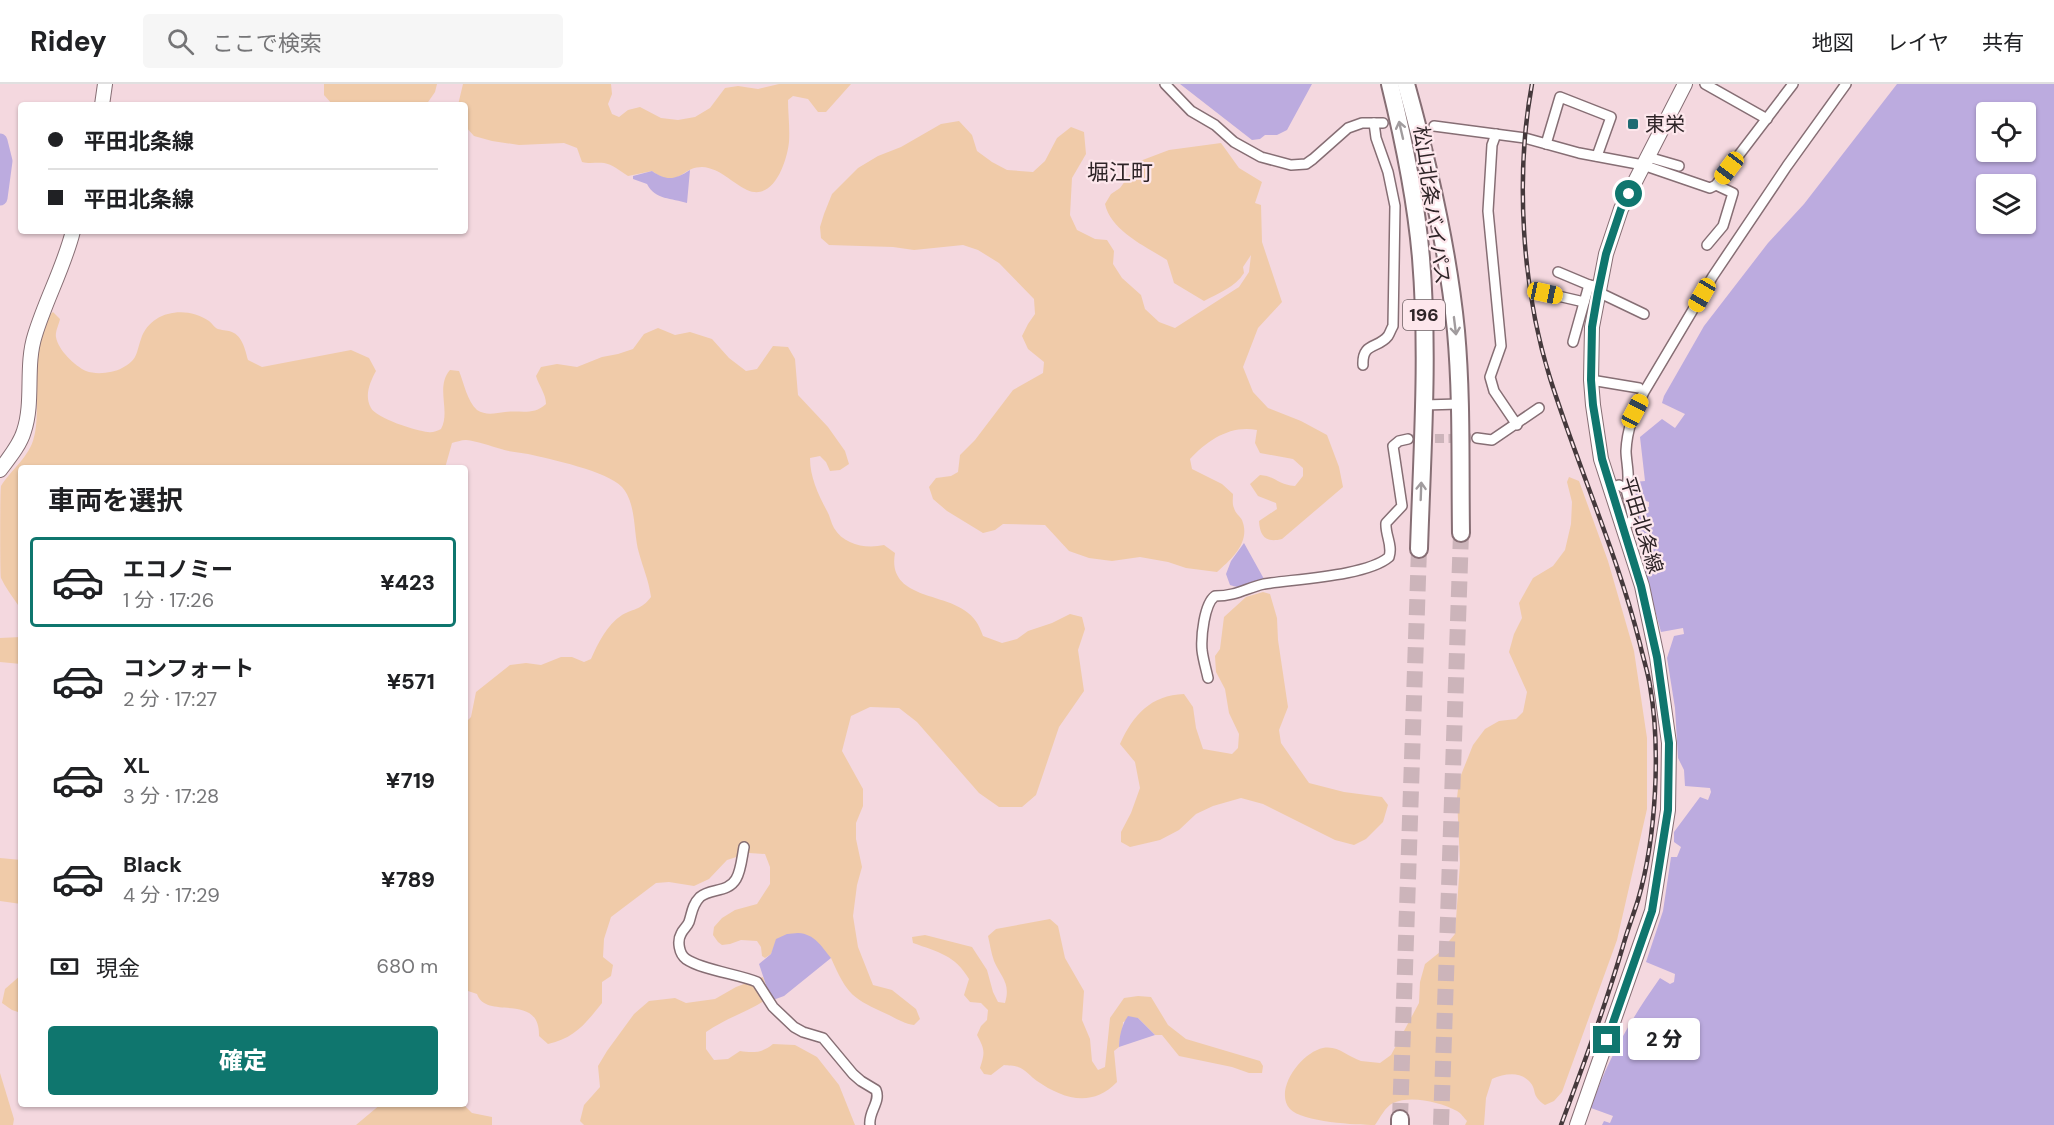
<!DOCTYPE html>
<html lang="ja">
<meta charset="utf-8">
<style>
:root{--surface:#fff;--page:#f6f6f6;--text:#202124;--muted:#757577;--line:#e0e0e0;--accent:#0f766e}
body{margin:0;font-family:"DM Sans","Noto Sans JP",sans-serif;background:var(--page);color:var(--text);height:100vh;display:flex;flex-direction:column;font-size:22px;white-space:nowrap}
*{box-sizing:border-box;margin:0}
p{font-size:20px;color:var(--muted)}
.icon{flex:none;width:33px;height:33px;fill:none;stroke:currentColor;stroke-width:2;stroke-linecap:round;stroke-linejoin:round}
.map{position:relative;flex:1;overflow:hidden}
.side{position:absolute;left:18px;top:381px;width:450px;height:642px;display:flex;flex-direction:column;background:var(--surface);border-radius:6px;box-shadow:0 2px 4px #0004}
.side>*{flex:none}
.guide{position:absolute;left:18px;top:18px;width:450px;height:132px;border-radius:6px;box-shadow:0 2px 4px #0004;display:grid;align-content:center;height:132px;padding:0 30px;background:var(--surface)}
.buttons{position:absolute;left:1976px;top:18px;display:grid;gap:12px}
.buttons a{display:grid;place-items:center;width:60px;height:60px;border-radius:6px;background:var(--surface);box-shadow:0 2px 4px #0004;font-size:30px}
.end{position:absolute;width:27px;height:27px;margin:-14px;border:8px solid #0f766e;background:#fff;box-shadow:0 0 0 3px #fff}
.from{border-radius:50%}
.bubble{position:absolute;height:42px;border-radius:6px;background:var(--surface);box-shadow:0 2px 4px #0004;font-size:20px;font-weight:800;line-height:42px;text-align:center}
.car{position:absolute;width:18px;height:36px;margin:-18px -9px;border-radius:8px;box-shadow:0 0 4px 2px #0007;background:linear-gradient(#f5c518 24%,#345 0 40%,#f5c518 0 76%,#345 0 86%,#f5c518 0)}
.guide b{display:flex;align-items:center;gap:21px;height:57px;font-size:22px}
.guide b+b{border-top:2px solid var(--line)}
.guide i{width:15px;height:15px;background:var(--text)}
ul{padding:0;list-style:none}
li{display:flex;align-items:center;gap:18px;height:90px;margin:0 12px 9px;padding:0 18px;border:3px solid transparent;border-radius:6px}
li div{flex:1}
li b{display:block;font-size:22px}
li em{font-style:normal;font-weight:800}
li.active{border-color:var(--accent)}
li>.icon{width:54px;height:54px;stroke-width:1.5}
h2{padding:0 30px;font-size:27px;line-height:72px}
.pay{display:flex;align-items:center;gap:15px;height:66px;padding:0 30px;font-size:22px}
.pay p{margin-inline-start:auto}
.action{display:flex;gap:12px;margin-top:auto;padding:12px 30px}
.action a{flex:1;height:69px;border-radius:6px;background:var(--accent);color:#fff;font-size:24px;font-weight:800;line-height:69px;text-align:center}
header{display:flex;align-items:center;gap:36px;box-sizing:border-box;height:84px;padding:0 30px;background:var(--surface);border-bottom:2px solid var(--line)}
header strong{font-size:28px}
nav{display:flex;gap:33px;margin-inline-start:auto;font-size:21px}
.search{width:420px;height:54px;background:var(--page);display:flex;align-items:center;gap:15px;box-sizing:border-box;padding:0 21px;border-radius:6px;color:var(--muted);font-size:22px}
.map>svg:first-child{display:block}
.green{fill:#f0cba9}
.water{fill:#bcabdf;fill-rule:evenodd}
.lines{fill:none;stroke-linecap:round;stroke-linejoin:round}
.river{stroke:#bcabdf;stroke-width:15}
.minor-tunnel{stroke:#ccb4ba;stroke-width:9;stroke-dasharray:9 4.5;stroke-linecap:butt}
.trunk-tunnel{stroke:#ccb4ba;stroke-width:16;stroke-dasharray:16 8;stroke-linecap:butt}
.minor-casing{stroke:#866e74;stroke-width:12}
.secondary-casing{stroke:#866e74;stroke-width:16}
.trunk-casing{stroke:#866e74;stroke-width:20}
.minor{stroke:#fff;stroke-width:9}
.secondary{stroke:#fff;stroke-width:14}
.trunk{stroke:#fff;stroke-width:16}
.rail-casing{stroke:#45393c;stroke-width:4.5}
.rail{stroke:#fde7ec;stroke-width:2;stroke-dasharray:7;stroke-linecap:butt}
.oneway{stroke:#a19c9e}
.route{stroke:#0f766e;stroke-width:8}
.poi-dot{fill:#206b73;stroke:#fde7ec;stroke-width:2}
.labels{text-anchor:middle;stroke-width:4.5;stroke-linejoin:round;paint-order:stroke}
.shield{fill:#fde7ec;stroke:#6c5e62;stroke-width:1.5}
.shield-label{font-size:18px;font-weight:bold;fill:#2e2427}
.poi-label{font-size:20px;fill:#2e2427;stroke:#fde7ec;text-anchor:start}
.street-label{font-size:20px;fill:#2e2427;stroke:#fde7ec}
.quarter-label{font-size:22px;fill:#2e2427;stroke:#fde7ec}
</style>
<header>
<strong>Ridey</strong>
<div class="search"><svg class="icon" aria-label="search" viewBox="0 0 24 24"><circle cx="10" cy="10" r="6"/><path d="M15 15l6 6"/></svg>ここで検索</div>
<nav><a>地図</a><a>レイヤ</a><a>共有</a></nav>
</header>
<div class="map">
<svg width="2054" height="1041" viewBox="0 0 2054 1041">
<rect width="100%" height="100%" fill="#f4d8df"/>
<g class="green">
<path d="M324,0H437L435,8L426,21H333L324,11Z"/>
<path d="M463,0H611L612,10L608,20L612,30L619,33L628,26L640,23L661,34L678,36L695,33L710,24L725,4L738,2L758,5L779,0H851L826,28H818L808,15L793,12L788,16C788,29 790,44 789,58C787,77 774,118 747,106C732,99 720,84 702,83C680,83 679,107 652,87L628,92C620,87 612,80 604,79C596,78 590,80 582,78L577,64L564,59L519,61L492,57L474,52L465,42V21H458Z"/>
<path d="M959,37L972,51L977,67L992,78L1007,86L1033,88L1045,77L1057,54L1071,43L1084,48L1086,70L1072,94L1070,131L1077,146L1095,155L1107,156L1114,167L1113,180L1122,194L1141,211L1145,225L1159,238L1175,244L1239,203L1249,188L1251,171L1243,183L1244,189C1235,203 1219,209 1204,217L1174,199L1167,176C1145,162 1111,147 1105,120L1111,110L1120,104L1140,77L1169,66L1221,59L1239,84L1262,98L1255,119L1261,121L1262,158L1282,218L1258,244L1243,283L1253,308L1268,324L1301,337L1327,351L1339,383L1343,403L1282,455C1266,459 1260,453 1259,437L1277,425L1276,419L1258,412L1250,400L1260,391C1276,392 1277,401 1295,402L1303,392V384L1293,375L1260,369L1255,359L1257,346C1230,341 1208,356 1190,375L1192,385L1222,400L1233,410C1233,414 1232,420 1234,424C1235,429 1240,432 1242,436C1251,458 1232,475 1217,488L1186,484L1168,478L1140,473L1112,477L1089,474L1069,467L1045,441L1003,440L995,446L983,449L947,427L933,415L929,403L936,394L951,392L958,388L960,371L975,356L1013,306L1043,289L1044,278L1028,265L1022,252L1028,240L1035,230L1034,215L999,179L978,166L963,161L914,166L893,163L829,161L821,154L820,143L824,130L832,110L858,84L878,72L901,63L941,40Z"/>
<path d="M53,228L60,235C59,240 55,248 56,253C58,266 75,282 86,287C96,291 113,289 122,284C138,276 136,269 141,255C150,227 186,221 209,237C212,239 213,242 216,244C219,246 225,246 229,247C242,250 245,265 248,276L262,283L351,266L369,274L376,287C370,298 364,312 371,324C376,334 416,347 428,348C432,349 437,347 441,345C451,327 435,303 450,286L459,287C464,299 467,317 477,326C486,332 496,329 505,328C520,326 533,332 546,320C546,310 539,302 536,292L541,283L557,280L577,283L602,273L618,270L633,265L644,250L658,244L675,251L690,248L712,255L729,274L746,287L757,285L773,262L788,263L795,275L798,311L828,343L845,367L849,380L840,386L830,387L826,378L820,372L810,374C810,393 818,410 827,427C830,432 831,439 834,444C844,461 866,465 884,461L895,469C887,513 939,509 964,526C975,533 979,541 983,552L1002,559L1017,555L1028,547L1052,539L1070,530L1082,533L1085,545L1078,566L1084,607L1059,643L1036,711L1022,723H999L979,709L917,638L899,624L870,623L851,632L842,667L863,705V722L856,739V755L862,783L857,801L853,832L858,863L873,901L892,906L916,925L920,935L914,941C905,940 897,935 889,931C852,914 848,912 831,874L775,861L771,870L765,874L762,872L761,863L757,857L741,856L730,860L722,861L718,858L713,851L714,843L722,834L735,826L757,820L770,800V783L765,770L749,769L727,776L709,795L694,802L669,798L656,799L611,833L604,855L603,873L613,881L611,892L602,898V919C586,939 575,954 548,960L539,952C540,907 486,937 477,910L465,906V639L471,633L476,608L510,581L526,579L541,581L561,573H572L584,578L591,575C598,559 607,541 622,531C635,524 641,526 651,513C649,497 643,484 639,469C633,449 637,420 622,403C607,387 550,375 528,370C519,368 509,368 501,365C490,362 477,357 466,356C461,356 456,358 452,359L445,384H21V522L18,521C12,512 5,503 1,494C0,488 0,407 1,402C11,386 30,372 34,353C43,321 25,251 53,228Z"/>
<path d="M1569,393L1579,397L1608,477L1634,567L1647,654V725L1617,856L1562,1008L1554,1017L1545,1021C1530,1011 1538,1006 1529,997C1519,987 1504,990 1492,995L1486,1014L1484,1041H1465L1467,1037C1464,1034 1461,1029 1457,1027C1440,1018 1411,1011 1393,1019C1385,1023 1380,1034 1375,1041C1357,1041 1302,1038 1290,1025C1273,1006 1302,968 1323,964C1338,961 1348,973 1361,977C1367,978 1374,978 1380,979L1391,971L1419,919L1420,898L1425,880L1440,868L1455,850L1460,779L1457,714L1459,696L1473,661L1485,645L1499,637L1516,635L1523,628L1527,608L1509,568L1514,550L1522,534L1519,519L1533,494L1553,482L1565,466L1571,440L1572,418L1567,398Z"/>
<path d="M1263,508L1270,510L1277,534L1278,556L1288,623L1279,646L1281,659L1309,699L1344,708L1382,713L1388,721L1383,738L1366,755L1354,761L1335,756L1263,720L1241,714L1213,722L1196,730L1179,746L1160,756L1130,763L1121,758V748L1131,729L1140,704L1135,678L1120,660C1133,631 1151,611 1184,610L1193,623L1196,644L1203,665L1232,670L1238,664L1239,650L1229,629L1225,605L1216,588L1215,572L1220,565L1224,533L1246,513Z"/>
<path d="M21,553V580L0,578V554Z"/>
<path d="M0,774L21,776V820L0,817Z"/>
<path d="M1050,835L1058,842L1065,874L1084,907L1082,936L1090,955L1092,977L1098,986L1105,983L1110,934L1124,914L1138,912L1151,913L1168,941L1186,955L1260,977L1263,982L1262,989H1249L1232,983L1179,972L1162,951H1155L1138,934L1123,938C1123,947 1119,953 1119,963L1114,967L1117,998C1092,1024 1063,1015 1037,997C1031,993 1025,985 1018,983C1014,981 1008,982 1004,981L991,991L984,990L980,984C985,968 985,966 977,951L981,942L987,936L988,926L981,919L970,918L964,911L969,895C955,871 938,868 913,859L912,853L925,851L972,863L987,886L993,908L998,918L1005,919C1011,899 1001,893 994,877C991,869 990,860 988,852L996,845Z"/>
<path d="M21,891V929L12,926L2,919L5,905Z"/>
<path d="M763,893L770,913C750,927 726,934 706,948V965L714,976L728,975L740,967C753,969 762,969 773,960L795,961L817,973L839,1001L855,1041H584L580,1037L584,1021L600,1003L598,982L607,967L634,930L649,917L675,914L686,919L715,915L736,903Z"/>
<path d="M0,989L14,1035L13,1041H0Z"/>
<path d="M381,1020H463L472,1029L492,1033V1041H356Z"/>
</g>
<g class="water">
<path d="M1180,0H1312L1287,46L1277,51H1265L1260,55L1252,56Z"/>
<path d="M1897,0H2054V1041H1602L1604,1037L1610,1039L1613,1032L1591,1024C1606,978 1631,935 1660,894L1670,900L1674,898L1675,890L1646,878L1663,827L1671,773H1677L1681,763L1674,758V748L1700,713L1708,716L1711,708L1710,704L1685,702L1684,686L1678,674L1675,624L1667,574L1674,552L1684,550L1683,544L1661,548L1645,490L1638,424L1649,423V418L1646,417L1637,419L1634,398L1645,397L1640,353L1662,335L1675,344L1685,330L1662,319L1664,312L1704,242L1768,159L1804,120ZM1986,28H2025V68H1986ZM1986,100H2025V140H1986Z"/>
<path d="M690,86L687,119C672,114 655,116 647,100L633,95V92L652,87C666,97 675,96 690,86Z"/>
<path d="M1244,459L1264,495C1250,502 1245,506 1230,501L1226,490L1231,477Z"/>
<path d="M798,849C815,850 821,862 831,874L784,912L773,916L770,913L759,880L771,870L776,855L787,850Z"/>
<path d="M1128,932L1138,934L1155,951L1119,963C1119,953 1122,940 1128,932Z"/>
</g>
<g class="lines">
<path class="river" d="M0,57L5,77L0,114"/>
<path class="minor-tunnel" d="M1408,355L1477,354"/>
<g class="trunk-tunnel">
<path d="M1400,1035L1419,465"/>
<path d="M1441,1041L1461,449"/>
</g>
<g class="minor-casing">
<g id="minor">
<path d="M1165,0L1191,27L1215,41L1234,58L1261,73L1291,81L1306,80L1313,75L1348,44L1362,39H1383"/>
<path d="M1705,0L1767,35"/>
<path d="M1434,42L1525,54L1579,69L1643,81L1710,104L1716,101L1793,0"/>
<path d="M1496,50L1492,61L1488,127L1501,262L1490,293L1494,307L1517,341"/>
<path d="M1546,60L1560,13L1611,33L1597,72"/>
<path d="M1648,73L1679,82"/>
<path d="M1707,161L1723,142L1733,109L1716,101"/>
<path d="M1558,188L1589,201"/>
<path d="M1598,208L1644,230"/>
<path d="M1545,209L1584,218"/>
<path d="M1573,258L1589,201L1599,203"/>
<path d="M1363,281C1362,258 1378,265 1388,252C1390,249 1391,245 1393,242L1395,122L1388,88L1376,54L1374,39"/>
<path d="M1591,296L1639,304"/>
<path d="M1424,321L1459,320"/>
<path d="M1477,354L1492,356L1539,324"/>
<path d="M1610,404L1619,401L1626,405L1633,434L1631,438L1622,441"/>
<path d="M1626,405C1631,395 1626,378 1626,367C1627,345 1634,328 1644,308L1713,192L1787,82L1846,0"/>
<path d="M1208,594C1206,585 1203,575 1202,566C1201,553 1204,520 1215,512C1237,512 1246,504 1264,500C1295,495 1367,492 1389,473C1393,461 1385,451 1386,439L1402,422L1393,362L1399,357L1408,355"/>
<path d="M744,763C742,773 741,787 736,795C728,809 710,804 700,813C692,821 692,829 689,838C687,843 683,845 681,850C677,857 679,870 686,875C702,886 738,890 757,898L773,923L794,943L803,948L823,954L853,990L861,997L876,1006C881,1018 868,1028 870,1041"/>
</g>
</g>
<g class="secondary-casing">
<g id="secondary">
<path d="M102,21L105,0"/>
<path d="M0,386C9,374 20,361 24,347C34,317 25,282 35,251C46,215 64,183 73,147"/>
<path d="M1577,1041L1652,827L1668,726L1669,659L1657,573L1642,502L1601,375L1593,321L1591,296L1592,243L1606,170L1621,125L1685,0"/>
</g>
</g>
<g class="trunk-casing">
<g id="trunk">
<path d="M1390,0C1404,57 1416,115 1421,174C1429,271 1422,369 1419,465"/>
<path d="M1406,0C1428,79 1448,165 1456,247C1462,314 1460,382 1461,449"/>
<path d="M1400,1041V1035"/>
</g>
</g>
<use href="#minor" class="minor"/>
<use href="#secondary" class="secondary"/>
<use href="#trunk" class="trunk"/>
<g class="rail-casing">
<path id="rail" d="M1532,0C1515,92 1522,205 1550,294C1578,383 1617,469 1640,560C1643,574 1648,588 1650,602C1661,665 1656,755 1638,816C1633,832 1627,847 1623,862C1605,923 1583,982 1561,1041"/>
</g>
<use href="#rail" class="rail"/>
</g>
<defs><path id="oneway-shaft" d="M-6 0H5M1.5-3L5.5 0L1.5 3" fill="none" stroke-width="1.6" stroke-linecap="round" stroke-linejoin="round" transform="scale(1.5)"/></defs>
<g class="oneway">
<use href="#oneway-shaft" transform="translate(1401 46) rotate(-103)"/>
<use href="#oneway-shaft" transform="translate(1455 242) rotate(83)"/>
<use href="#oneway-shaft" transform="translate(1421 407) rotate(-88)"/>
</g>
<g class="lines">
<path class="route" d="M1607,956L1652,827L1668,726L1669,659L1657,573L1641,502L1602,375L1593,321L1591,296L1592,243L1598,208L1606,170L1621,125L1629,110"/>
</g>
<rect class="poi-dot" x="1627" y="34" width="12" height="12" rx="3"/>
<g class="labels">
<rect class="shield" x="1403" y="216" width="42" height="30" rx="4.5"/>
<g class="shield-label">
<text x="1424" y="237">196</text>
</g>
<g class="poi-label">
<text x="1645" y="47">東栄</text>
</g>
<g class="street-label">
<text transform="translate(1432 121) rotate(82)" y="7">松山北条バイパス</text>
<text transform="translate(1642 441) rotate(73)" y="7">平田北条線</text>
</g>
<g class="quarter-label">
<text x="1120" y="96">堀江町</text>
</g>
</g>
</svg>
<div class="buttons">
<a><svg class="icon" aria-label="locate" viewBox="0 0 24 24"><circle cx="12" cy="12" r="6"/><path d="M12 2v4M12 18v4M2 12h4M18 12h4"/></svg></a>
<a><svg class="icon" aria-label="layers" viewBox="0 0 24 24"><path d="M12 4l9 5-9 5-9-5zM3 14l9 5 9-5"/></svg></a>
</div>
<i class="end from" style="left:1629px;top:110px"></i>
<i class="end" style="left:1607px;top:956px"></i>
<div class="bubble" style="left:1628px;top:934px;width:72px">2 分</div>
<i class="car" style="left:1729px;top:84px;rotate:217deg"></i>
<i class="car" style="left:1545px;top:209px;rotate:102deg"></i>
<i class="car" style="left:1702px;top:211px;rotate:210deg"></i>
<i class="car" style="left:1635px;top:327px;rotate:28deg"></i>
<div class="guide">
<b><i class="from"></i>平田北条線</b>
<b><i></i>平田北条線</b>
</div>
<section class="side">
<h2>車両を選択</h2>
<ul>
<li class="active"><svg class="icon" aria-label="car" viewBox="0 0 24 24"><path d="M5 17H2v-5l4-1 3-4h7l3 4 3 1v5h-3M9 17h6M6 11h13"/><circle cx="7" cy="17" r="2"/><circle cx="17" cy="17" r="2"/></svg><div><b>エコノミー</b><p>1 分 · 17:26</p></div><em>¥423</em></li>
<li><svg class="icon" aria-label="car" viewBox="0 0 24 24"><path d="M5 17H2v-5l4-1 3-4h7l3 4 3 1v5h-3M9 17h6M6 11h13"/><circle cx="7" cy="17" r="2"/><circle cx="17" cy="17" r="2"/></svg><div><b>コンフォート</b><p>2 分 · 17:27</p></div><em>¥571</em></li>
<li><svg class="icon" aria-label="car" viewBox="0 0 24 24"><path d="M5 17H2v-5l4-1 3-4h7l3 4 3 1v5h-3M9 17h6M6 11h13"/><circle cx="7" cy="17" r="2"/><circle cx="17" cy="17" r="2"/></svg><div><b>XL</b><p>3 分 · 17:28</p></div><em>¥719</em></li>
<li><svg class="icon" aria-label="car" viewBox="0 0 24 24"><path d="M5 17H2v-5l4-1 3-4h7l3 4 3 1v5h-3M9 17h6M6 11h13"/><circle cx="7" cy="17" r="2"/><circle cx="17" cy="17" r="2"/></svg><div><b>Black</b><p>4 分 · 17:29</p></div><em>¥789</em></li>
</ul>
<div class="pay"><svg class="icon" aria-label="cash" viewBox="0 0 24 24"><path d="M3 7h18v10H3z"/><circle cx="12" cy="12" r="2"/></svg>現金<p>680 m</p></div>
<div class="action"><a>確定</a></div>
</section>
</div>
